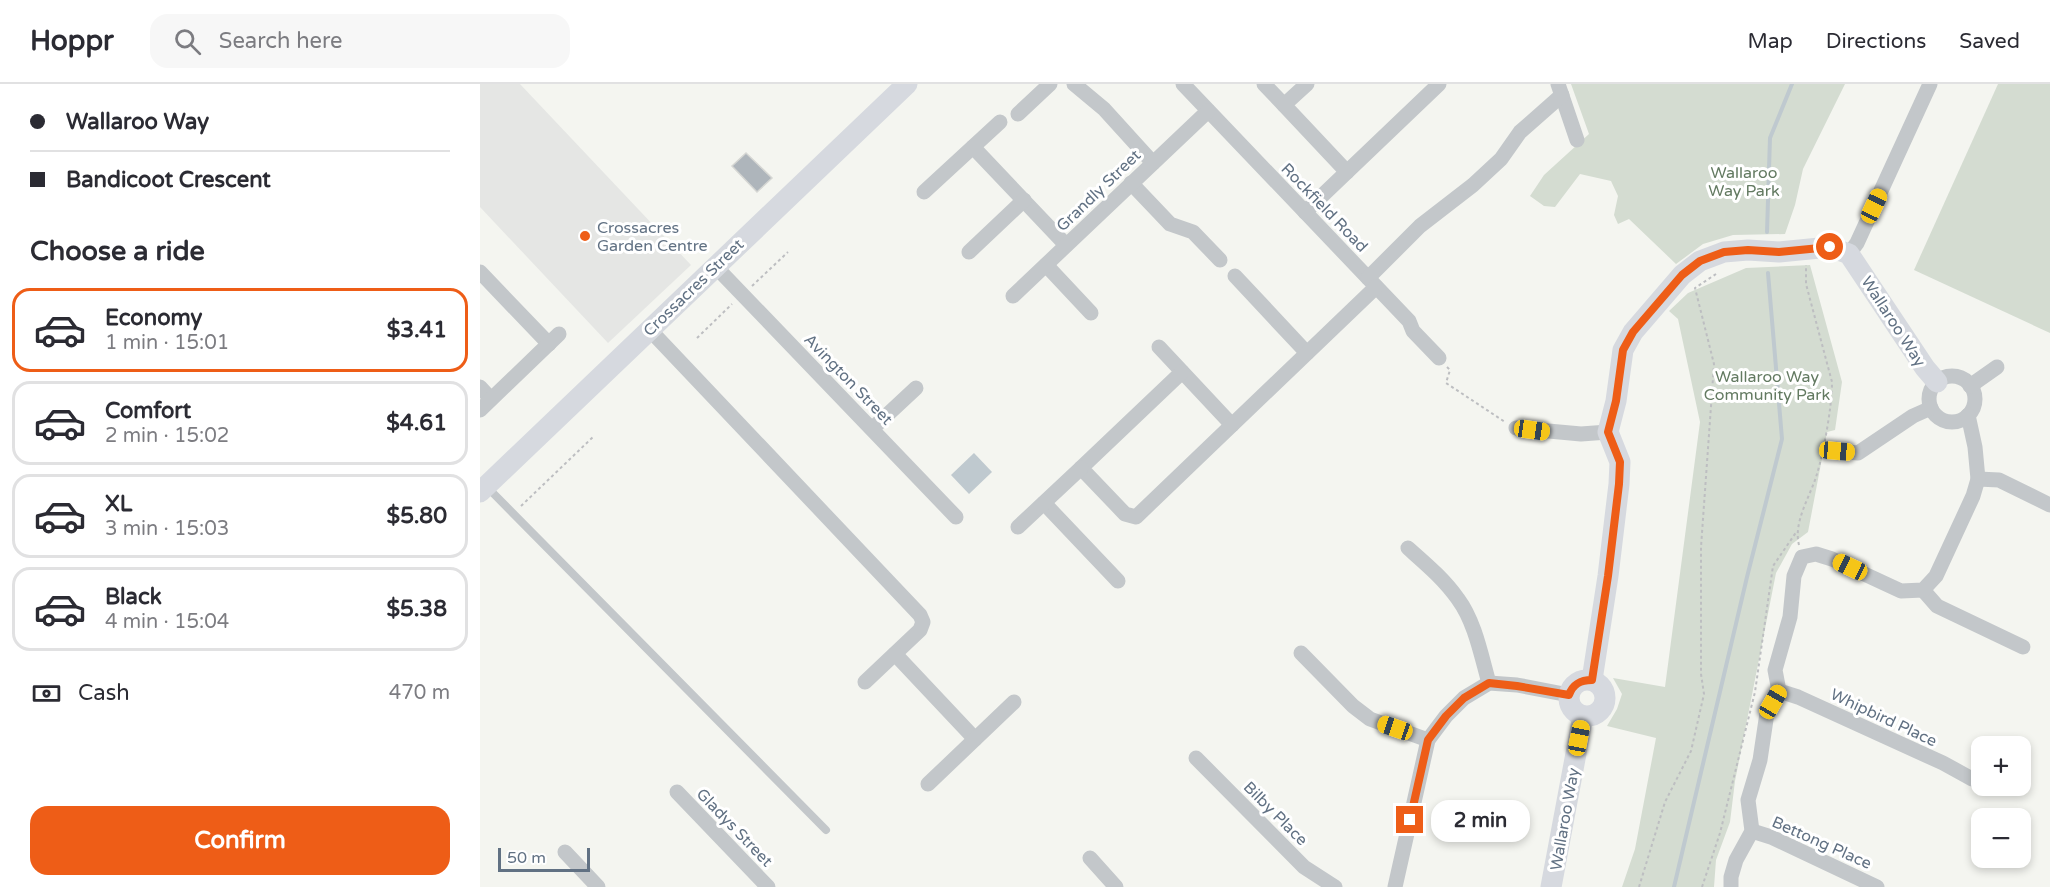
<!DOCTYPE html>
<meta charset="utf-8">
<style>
:root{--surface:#fff;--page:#f7f7f7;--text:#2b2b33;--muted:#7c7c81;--line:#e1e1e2;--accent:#ee5d17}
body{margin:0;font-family:"Varela Round",sans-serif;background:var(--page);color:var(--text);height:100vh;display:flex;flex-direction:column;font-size:22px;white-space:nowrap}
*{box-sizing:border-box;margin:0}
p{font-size:20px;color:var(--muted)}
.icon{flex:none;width:33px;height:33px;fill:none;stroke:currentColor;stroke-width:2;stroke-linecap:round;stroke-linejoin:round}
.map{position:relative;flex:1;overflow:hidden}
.side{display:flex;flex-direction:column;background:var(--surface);width:480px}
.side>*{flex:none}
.hud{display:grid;align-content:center;height:132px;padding:0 30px;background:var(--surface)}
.tools{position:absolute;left:1491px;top:652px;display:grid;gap:12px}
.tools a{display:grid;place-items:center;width:60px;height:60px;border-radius:12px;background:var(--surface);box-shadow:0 3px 9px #0003;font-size:30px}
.scale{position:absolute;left:18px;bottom:15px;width:92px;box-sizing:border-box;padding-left:6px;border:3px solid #617183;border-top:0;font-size:16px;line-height:21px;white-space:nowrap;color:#617183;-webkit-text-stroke:4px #fff;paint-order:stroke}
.end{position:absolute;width:27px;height:27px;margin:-14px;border:8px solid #ee5d17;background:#fff;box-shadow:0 0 0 3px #fff}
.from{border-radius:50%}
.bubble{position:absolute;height:42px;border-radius:18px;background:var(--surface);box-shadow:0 3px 9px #0003;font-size:20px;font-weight:800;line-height:42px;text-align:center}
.car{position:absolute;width:18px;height:36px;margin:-18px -9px;border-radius:8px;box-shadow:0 0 4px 2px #0007;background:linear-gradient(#f5c518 24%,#345 0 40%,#f5c518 0 76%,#345 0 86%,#f5c518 0)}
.hud b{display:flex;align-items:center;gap:21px;height:57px;font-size:22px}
.hud b+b{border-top:2px solid var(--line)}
.hud i{width:15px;height:15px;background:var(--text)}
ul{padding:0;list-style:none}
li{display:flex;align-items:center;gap:18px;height:84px;margin:0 12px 9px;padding:0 18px;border:3px solid var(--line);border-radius:18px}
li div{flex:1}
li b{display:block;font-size:22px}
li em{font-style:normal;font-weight:800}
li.active{border-color:var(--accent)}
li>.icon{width:54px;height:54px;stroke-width:1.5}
h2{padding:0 30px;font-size:27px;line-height:72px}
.pay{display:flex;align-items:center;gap:15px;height:66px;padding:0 30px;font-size:22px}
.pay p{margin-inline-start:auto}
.button{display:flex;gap:12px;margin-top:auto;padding:12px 30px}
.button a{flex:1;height:69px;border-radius:18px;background:var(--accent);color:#fff;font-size:24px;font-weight:800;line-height:69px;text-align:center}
header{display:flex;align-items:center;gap:36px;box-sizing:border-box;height:84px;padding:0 30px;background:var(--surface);border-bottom:2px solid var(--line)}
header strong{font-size:28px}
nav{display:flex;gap:33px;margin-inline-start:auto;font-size:21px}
.search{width:420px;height:54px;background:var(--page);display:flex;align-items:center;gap:15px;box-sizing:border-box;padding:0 21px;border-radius:18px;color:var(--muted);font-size:22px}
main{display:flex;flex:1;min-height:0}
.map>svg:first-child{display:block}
.built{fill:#e5e6e4}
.green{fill:#d4dcd1}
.water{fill:#bfc9cf}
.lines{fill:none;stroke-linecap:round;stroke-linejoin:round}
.stream{stroke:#bfc9cf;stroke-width:4}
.building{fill:#aeb5bb;stroke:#d5d6d3;stroke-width:1.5}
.path{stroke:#bdbec1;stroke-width:2;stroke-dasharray:3 3;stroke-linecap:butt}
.lane{stroke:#c3c7ca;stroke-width:8}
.street{stroke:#c3c7ca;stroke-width:15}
.secondary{stroke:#d6d9df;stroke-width:21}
.route{stroke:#ee5d17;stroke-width:8}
.poi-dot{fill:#ee5d17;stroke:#fff;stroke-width:2}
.labels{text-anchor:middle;stroke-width:6;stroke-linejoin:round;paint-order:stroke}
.park-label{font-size:16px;fill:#637a61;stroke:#fff}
.street-label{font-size:16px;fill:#617183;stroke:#fff}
.poi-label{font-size:16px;fill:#617183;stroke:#fff;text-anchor:start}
</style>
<header>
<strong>Hoppr</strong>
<div class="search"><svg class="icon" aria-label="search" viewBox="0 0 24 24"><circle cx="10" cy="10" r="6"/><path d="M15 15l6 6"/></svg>Search here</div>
<nav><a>Map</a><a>Directions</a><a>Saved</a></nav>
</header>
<main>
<section class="side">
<div class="hud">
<b><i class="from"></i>Wallaroo Way</b>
<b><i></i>Bandicoot Crescent</b>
</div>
<h2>Choose a ride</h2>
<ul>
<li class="active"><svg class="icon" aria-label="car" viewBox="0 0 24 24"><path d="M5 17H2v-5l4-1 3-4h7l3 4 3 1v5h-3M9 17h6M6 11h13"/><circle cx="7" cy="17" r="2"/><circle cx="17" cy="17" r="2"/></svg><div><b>Economy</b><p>1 min · 15:01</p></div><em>$3.41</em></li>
<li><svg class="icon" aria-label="car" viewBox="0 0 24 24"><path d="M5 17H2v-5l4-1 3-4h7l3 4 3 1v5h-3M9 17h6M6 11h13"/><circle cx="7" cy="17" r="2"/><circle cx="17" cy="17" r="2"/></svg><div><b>Comfort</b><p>2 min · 15:02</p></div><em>$4.61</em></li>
<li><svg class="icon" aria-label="car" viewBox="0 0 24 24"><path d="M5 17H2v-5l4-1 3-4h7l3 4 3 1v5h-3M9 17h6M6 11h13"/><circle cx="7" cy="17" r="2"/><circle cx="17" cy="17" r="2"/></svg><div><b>XL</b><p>3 min · 15:03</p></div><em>$5.80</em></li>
<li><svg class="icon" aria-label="car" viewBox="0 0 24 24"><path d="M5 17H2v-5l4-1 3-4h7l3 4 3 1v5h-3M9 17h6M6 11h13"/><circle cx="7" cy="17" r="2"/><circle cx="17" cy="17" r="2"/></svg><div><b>Black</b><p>4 min · 15:04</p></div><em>$5.38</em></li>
</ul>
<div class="pay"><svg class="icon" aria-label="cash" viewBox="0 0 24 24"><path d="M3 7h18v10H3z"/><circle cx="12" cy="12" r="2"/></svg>Cash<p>470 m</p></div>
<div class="button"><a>Confirm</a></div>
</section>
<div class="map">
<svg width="1570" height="803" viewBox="0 0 1570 803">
<rect width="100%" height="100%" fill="#f4f5f0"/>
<path class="built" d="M0,0H40L211,181L128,259L0,123Z"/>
<g class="green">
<path d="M1091,0H1365L1323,85L1315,121L1305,150L1253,151L1223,160L1196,180L1149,135L1138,140L1134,131L1138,112L1131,97L1100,90L1075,123L1064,122L1050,112L1064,91L1109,50Z"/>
<path d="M1518,0H1570V249L1434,186Z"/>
<path d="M1330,181L1362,298L1355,346L1347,348L1328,448L1312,460L1296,489L1255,697L1250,738L1236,776L1234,803H1142L1155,765L1176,654L1127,642L1137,625L1142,610L1133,594L1185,603L1220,338L1198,235L1189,227L1208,209L1266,184Z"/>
</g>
<path class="water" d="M494,369L512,388L489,410L471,391Z"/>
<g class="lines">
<g class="stream">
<path d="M1287,148L1290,54L1312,0"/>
<path d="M1194,803L1267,493L1302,355L1288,189"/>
</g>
</g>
<path class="building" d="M266,69L292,94L277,108L252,82Z"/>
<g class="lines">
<g class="path">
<path d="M272,202L308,168"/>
<path d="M217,254L252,220"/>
<path d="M967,283L970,286L966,299L1025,338"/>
<path d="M41,422L114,352"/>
<path d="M1319,461C1313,438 1330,413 1337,390C1344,366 1352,323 1352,298L1326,200V181"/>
<path d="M1159,803L1185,718L1211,667L1224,610L1221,590V463L1234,280L1215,204L1236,190"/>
<path d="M1222,803L1240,749L1275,608L1293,482L1317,447"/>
</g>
<path class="lane" d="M7,403L346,746"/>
<g class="street">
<path d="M594,0L624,25L673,79"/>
<path d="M703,0L929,237L933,247L959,274"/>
<path d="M784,0L804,21"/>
<path d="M827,0L804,21L867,88"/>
<path d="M1078,0L1097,56"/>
<path d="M538,30L570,0"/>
<path d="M493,63L586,161"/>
<path d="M651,99L690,140L713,148L740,176"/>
<path d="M444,108L520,38"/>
<path d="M825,128L959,0"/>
<path d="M489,168L544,116"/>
<path d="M1369,170L1377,159L1450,0"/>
<path d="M566,181L611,229"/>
<path d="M235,182L476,433"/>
<path d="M0,188L69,260"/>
<path d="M755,192L827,269"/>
<path d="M888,194L940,142L993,101L1021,75L1040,48L1082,11"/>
<path d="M533,212L728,27"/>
<path d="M169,245L440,531L443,538L440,546L385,598"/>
<path d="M679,263L752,341"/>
<path d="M702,288L601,384L645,430L656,433L896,203"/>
<circle cx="1472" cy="315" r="23"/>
<path d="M1490,302L1517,283"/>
<path d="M0,303L11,315"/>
<path d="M0,326L79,250"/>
<path d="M1036,344L1101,350L1128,348"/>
<path d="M392,345L436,304"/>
<path d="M1357,367L1378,369L1433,332L1451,324"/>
<path d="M1498,395L1519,396L1570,421"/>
<path d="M564,419L638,497"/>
<path d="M538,443L601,384"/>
<path d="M928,464C946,480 964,495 978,515C995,538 1001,571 1009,599"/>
<path d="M1443,506L1457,522L1543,563"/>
<path d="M821,569L873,622L890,635L948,656"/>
<path d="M415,570L495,655"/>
<path d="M1299,607L1318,613L1463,679L1492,695"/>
<path d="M716,674L824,783L855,803"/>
<path d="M448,700L534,618"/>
<path d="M197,708L288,803"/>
<path d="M1272,747L1291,753L1397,803"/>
<path d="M85,768L118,803"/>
<path d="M610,774L636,803"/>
<path d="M915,803L948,656L966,632L984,614L1009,599L1037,601L1089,611"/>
<path d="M1251,803V793L1256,776L1272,747L1268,716L1280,676L1287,629L1299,607L1295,586L1310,533L1314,492L1322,473L1336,470L1352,475L1421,507L1443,506L1456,492L1493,412L1498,395L1495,363L1488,331"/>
</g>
<g class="secondary">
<path d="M0,408L427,0"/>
<circle cx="1107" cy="614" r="18"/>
<path d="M1112,596L1128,492L1139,400L1140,378L1128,348L1136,317L1143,266L1153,248L1202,191L1220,177L1244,168L1268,166L1299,168L1350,163L1369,170L1445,284L1457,298"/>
<path d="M1071,803L1103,632"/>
</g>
</g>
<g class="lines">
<path class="route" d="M930,736L948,656L966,632L984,614L1009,599L1037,602L1089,611C1093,600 1100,596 1112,596L1128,492L1139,400L1140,378L1128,348L1136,317L1143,266L1153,248L1202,191L1220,177L1244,168L1268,166L1299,168L1350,163"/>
</g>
<circle class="poi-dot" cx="105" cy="152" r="6"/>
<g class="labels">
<g class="park-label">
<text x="1264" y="94">Wallaroo<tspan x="1264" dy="18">Way Park</tspan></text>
<text x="1287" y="298">Wallaroo Way<tspan x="1287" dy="18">Community Park</tspan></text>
</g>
<g class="street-label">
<text transform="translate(618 106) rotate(-44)" y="6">Grandly Street</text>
<text transform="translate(845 123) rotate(46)" y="6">Rockfield Road</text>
<text transform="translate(213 203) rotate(-44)" y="6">Crossacres Street</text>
<text transform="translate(1414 237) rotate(57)" y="6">Wallaroo Way</text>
<text transform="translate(369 295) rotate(46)" y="6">Avington Street</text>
<text transform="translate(1404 633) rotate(25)" y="6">Whipbird Place</text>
<text transform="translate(796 729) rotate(45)" y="6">Bilby Place</text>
<text transform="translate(1084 735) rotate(-80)" y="6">Wallaroo Way</text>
<text transform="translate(255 743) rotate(46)" y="6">Gladys Street</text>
<text transform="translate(1342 758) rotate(24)" y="6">Bettong Place</text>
</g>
<g class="poi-label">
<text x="117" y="149">Crossacres<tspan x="117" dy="18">Garden Centre</tspan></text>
</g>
</g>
</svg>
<div class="tools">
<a>+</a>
<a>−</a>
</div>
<div class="scale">50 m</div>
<i class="end from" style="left:1350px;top:163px"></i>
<i class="end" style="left:930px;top:736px"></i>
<div class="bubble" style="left:951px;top:716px;width:99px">2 min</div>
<i class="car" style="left:1394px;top:122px;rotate:25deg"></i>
<i class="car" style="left:1052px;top:346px;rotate:98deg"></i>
<i class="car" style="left:1357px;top:367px;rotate:95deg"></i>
<i class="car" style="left:1370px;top:483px;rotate:295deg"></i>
<i class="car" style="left:1293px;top:618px;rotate:30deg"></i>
<i class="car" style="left:915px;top:644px;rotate:289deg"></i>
<i class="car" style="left:1099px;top:654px;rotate:11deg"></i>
</div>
</main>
